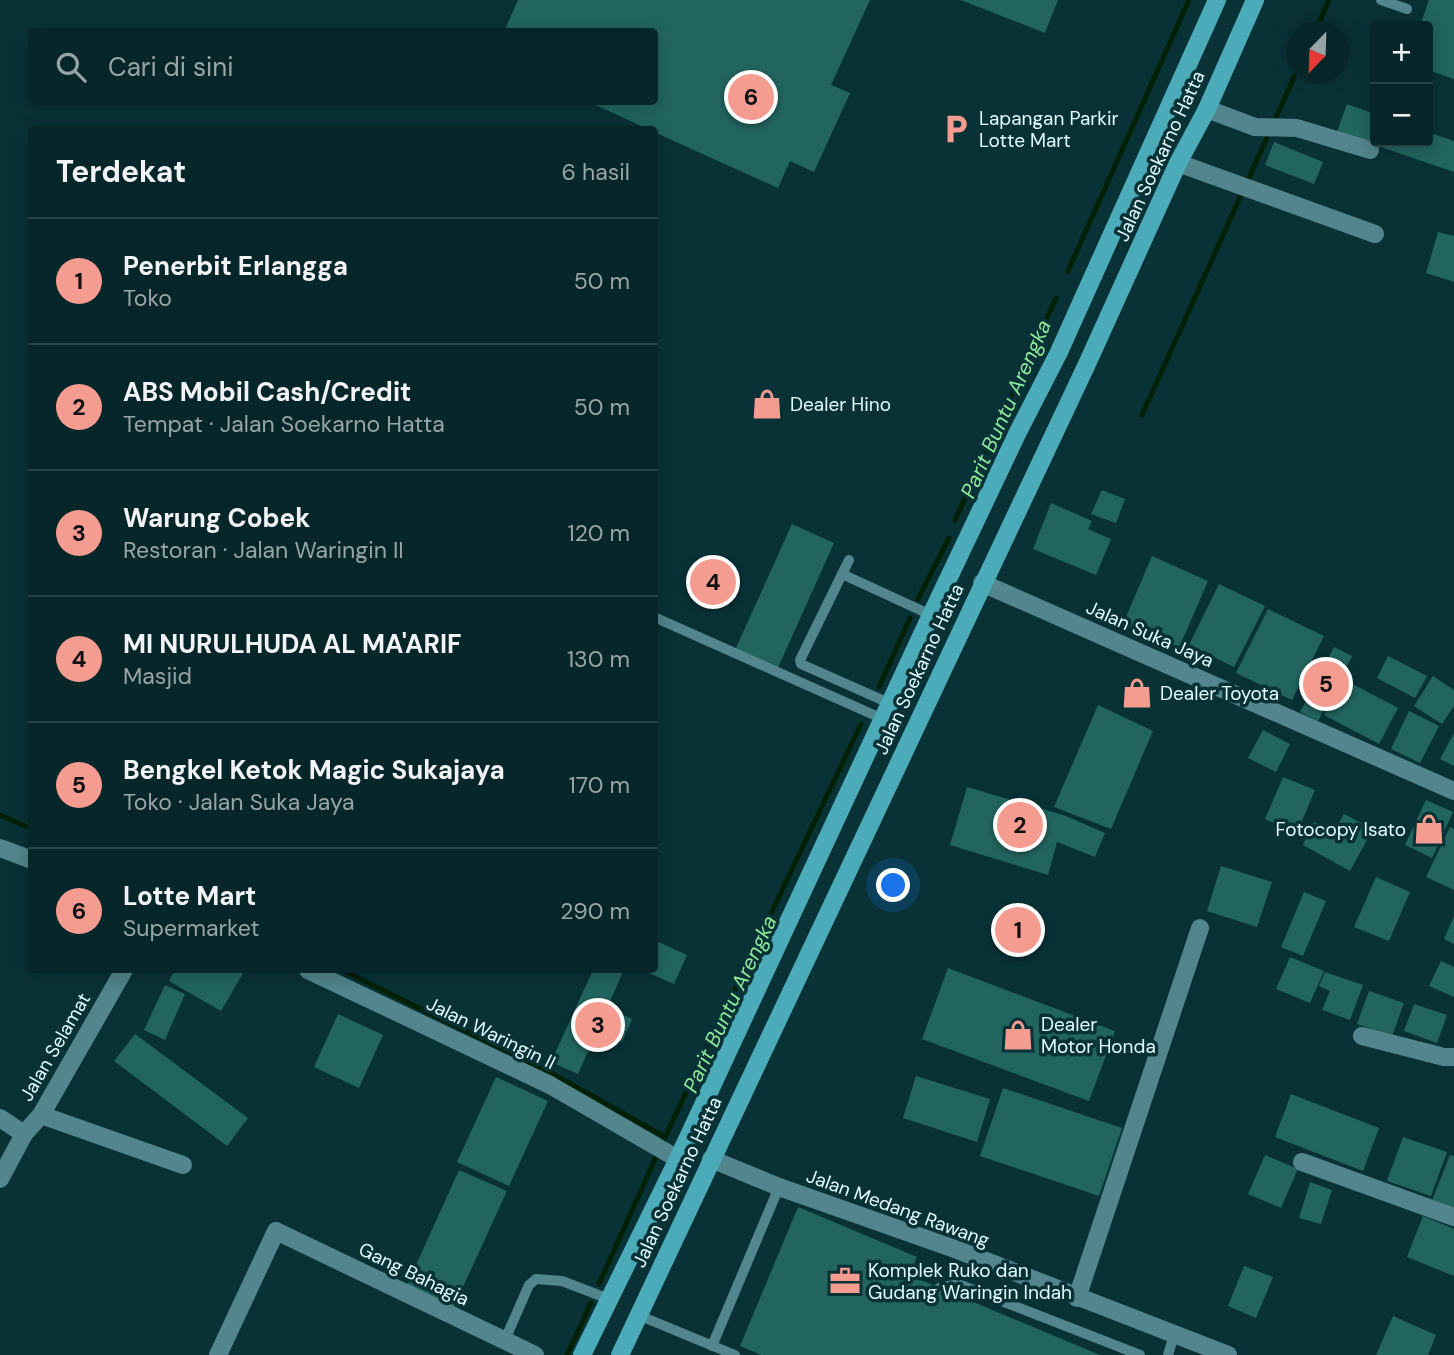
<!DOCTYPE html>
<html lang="id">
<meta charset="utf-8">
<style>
body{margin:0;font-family:"DM Sans",sans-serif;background:#102e31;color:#f1f3f6}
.controls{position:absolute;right:21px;top:21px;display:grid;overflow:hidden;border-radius:7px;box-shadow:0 4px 18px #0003}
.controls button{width:63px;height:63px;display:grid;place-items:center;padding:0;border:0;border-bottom:2px solid #284346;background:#072629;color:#f1f3f6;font:35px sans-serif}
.compass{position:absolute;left:1286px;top:21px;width:63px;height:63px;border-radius:50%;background:#072629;box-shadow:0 4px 18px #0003;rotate:203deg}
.you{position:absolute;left:894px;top:886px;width:24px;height:24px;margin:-18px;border:5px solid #fff;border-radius:50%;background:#1a73e8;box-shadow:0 0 0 10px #1a73e833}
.badge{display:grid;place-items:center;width:46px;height:46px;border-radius:50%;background:#f59c91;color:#111;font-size:23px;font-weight:700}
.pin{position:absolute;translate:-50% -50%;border:4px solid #fff;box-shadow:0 2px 7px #0006}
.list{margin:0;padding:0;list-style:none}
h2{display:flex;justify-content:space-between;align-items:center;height:91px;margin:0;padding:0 28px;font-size:30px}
h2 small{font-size:23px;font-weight:400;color:#98a5a8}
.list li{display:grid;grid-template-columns:46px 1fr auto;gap:21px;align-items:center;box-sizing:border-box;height:126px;padding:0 28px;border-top:2px solid #284346}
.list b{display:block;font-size:26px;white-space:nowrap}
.list p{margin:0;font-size:23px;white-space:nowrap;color:#98a5a8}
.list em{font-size:23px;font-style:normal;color:#98a5a8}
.icon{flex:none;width:38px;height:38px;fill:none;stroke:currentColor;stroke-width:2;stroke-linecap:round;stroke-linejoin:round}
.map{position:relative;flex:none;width:1454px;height:1355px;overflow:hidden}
.search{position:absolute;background:#072629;box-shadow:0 4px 18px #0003;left:28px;top:28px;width:630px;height:77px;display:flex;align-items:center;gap:18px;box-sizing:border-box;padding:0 24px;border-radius:7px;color:#98a5a8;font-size:26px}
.panel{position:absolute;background:#072629;box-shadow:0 4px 18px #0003;left:28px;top:126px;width:630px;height:847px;border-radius:7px}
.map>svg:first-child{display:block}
</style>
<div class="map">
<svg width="1454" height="1355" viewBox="0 0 1454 1355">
<rect width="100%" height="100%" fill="#093237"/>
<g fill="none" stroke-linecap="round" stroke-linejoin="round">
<g stroke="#002105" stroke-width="5">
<polyline points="1315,32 1329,0"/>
<polyline points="1068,271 1189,0"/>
<polyline points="1142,415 1296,73"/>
<polyline points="955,520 1056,298"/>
<polyline points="918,599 949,538"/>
<polyline points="879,687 910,618"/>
<polyline points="0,815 32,829"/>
<polyline points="342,970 553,1074 665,1137"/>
<polyline points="599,1284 665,1137 861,724"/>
<polyline points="567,1355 591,1303"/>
</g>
</g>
<g fill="#22655f">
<polygon points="518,0 870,0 831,85 850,93 814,172 790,161 778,188 654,132 654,130 650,130 589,102 654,102 654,32 504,32"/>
<polygon points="961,0 1058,0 1045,33"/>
<polygon points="1429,0 1454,0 1454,79 1428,70 1428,26 1420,26"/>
<polygon points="1347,104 1375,114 1375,142 1428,142 1428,132 1454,141 1454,172 1337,132"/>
<polygon points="1274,142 1323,162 1314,184 1265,165"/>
<polygon points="1438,232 1454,236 1454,282 1426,273"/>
<polygon points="1102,490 1125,499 1116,523 1091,514"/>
<polygon points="1051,503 1092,521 1088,529 1111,539 1096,575 1033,549"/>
<polygon points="792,524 834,543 777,670 735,650"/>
<polygon points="1152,556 1208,581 1179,648 1123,624"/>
<polygon points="1219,584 1265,606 1234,667 1189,645"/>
<polygon points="1268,609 1324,636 1292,700 1236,673"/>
<polygon points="1334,647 1352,656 1318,721 1300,712"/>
<polygon points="1388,656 1427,676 1415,698 1377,678"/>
<polygon points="1433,676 1454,690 1454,706 1442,724 1414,706"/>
<polygon points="1343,679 1398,708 1379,744 1324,715"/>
<polygon points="1098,705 1153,731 1111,829 1054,807"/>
<polygon points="1409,711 1439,726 1420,763 1391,749"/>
<polygon points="1263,730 1290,744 1276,772 1248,758"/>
<polygon points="1454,733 1454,766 1440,759"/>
<polygon points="1283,777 1315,790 1297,833 1265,819"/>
<polygon points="967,787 1066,816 1105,833 1095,857 1057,842 1048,875 950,845"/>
<polygon points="1426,800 1453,812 1432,858 1405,845"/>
<polygon points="1344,814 1373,829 1350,871 1303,845 1314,822 1334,831"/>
<polygon points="1450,827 1454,829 1454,890 1426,877"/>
<polygon points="1221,866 1272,882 1257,927 1207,911"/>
<polygon points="1376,877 1410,892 1389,941 1354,927"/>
<polygon points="1304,892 1326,901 1303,956 1281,947"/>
<polygon points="1454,916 1454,944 1444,939"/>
<polygon points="654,940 687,955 674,984 642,970 654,970"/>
<polygon points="1290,957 1324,971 1310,1003 1276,989"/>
<polygon points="1441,961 1454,967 1454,997 1429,986"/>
<polygon points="948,968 1115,1031 1089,1101 922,1039"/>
<polygon points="175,970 245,970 221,1011 169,981"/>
<polygon points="593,970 624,970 607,1008 632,1019 622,1042 597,1031 578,1074 551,1062"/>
<polygon points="1325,972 1363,985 1350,1020 1322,1010 1330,991 1319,986"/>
<polygon points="165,985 185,994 165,1040 144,1030"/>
<polygon points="1369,991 1404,1003 1392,1036 1357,1024"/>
<polygon points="1414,1004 1447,1015 1437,1043 1404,1031"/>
<polygon points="338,1014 383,1035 359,1088 314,1067"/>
<polygon points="135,1034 248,1118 227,1146 114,1061"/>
<polygon points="916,1076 990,1099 977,1142 903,1118"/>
<polygon points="496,1077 548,1101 509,1186 457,1162"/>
<polygon points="1003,1088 1122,1128 1099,1196 980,1156"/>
<polygon points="1291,1094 1379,1128 1363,1171 1275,1137"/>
<polygon points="1403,1137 1447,1152 1431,1196 1387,1181"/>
<polygon points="1265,1155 1298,1169 1281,1208 1248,1194"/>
<polygon points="1450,1155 1454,1156 1454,1212 1431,1203"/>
<polygon points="459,1170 507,1191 453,1309 406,1287"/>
<polygon points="1310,1182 1332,1190 1321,1224 1299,1218"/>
<polygon points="798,1207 917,1257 909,1275 1100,1355 761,1355 740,1346"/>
<polygon points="1423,1216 1454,1229 1454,1276 1407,1257"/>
<polygon points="1244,1266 1273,1277 1256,1318 1228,1306"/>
<polygon points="1393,1316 1436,1335 1428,1355 1376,1355"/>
</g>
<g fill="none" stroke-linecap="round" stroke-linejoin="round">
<g stroke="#52858c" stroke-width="10">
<polyline points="1381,0 1407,9"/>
<polyline points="849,560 800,660 801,664 889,703"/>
<polyline points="842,574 931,615"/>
<polyline points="654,617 883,719"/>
<polyline points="939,1288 958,1284 1140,1355"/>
<polyline points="638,1315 735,1355"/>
<polyline points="504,1342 529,1285 536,1279 562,1281 609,1299"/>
<polyline points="712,1346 779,1187"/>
<polyline points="1168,1355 1174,1335"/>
</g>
<g stroke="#52858c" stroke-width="18">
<polyline points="1207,109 1255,127 1297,128 1370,150"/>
<polyline points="1178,163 1375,234"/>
<polyline points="982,583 1454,791"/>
<polyline points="0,848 32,860"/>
<polyline points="308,970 550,1085 678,1159"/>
<polyline points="1362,1036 1444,1057 1454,1057"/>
<polyline points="41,1115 183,1165"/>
<polyline points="0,1118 24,1134"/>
<polyline points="711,1159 779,1187 955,1249 1228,1355"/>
<polyline points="1302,1162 1454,1217"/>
<polyline points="0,1179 24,1134 41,1115 124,970"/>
<polyline points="1077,1298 1200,928"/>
<polyline points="218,1355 276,1231 535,1355"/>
</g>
<g stroke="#4babb8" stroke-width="18">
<polyline points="582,1355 678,1159 931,615 1017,434 1059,352 1217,0"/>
<polyline points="620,1355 1087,364 1178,163 1207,109 1255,0"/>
</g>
</g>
<defs>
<g id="parking-bare" transform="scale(2.415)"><path d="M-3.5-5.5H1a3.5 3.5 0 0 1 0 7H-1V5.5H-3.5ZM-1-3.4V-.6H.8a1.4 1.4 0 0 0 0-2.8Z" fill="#f59c91" stroke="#093237" stroke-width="2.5" paint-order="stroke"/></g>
<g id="shop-bare" transform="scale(2.415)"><path d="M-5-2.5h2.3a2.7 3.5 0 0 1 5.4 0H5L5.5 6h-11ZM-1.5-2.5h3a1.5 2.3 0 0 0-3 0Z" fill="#f59c91" stroke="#093237" stroke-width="2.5" paint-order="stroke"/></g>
<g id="office-bare" transform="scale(2.415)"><path d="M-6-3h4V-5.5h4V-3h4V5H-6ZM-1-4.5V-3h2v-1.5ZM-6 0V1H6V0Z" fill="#f59c91" stroke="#093237" stroke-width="2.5" paint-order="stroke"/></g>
</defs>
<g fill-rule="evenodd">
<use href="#parking-bare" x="956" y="129"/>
<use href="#shop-bare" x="767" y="404"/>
<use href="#shop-bare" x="1137" y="693"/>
<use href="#shop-bare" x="1429" y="829"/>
<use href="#shop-bare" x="1018" y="1035"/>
<use href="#office-bare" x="845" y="1281"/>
</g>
<g text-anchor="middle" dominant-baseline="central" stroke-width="7" stroke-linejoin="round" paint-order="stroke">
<g font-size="19" fill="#e1fbff" stroke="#093237" text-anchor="start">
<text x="979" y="118">Lapangan Parkir<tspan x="979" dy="22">Lotte Mart</tspan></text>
<text x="790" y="404">Dealer Hino</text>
<text x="1160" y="693">Dealer Toyota</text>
<text x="1406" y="829" text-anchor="end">Fotocopy Isato</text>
<text x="1041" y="1024">Dealer<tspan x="1041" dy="22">Motor Honda</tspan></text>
<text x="868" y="1270">Komplek Ruko dan<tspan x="868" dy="22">Gudang Waringin Indah</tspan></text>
</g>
<g font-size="19" fill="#e1fbff" stroke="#093237">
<text transform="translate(1160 156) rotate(-65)">Jalan Soekarno Hatta</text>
<text transform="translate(1150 634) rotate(24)">Jalan Suka Jaya</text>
<text transform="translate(919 669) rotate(-65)">Jalan Soekarno Hatta</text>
<text transform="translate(491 1033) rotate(26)">Jalan Waringin II</text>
<text transform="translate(55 1047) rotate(-60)">Jalan Selamat</text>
<text transform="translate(677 1182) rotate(-65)">Jalan Soekarno Hatta</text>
<text transform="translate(898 1208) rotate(20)">Jalan Medang Rawang</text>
<text transform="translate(414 1274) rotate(26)">Gang Bahagia</text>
</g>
<g font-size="21" font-style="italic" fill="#8eea9a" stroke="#093237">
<text transform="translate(1006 409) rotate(-66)">Parit Buntu Arengka</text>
<text transform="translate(730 1004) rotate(-65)">Parit Buntu Arengka</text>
</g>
</g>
</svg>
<div class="controls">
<button>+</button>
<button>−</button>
</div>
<svg class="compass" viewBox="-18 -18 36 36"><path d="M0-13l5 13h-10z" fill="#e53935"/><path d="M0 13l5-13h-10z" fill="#98a5a8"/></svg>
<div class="you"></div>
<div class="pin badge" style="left:1018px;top:930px">1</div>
<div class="pin badge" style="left:1020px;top:825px">2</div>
<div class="pin badge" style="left:598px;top:1025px">3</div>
<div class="pin badge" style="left:713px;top:582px">4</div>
<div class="pin badge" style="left:1326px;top:684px">5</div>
<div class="pin badge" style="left:751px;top:97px">6</div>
<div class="search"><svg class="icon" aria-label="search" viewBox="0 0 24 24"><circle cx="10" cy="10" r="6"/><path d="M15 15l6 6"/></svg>Cari di sini</div>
<section class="panel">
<h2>Terdekat<small>6 hasil</small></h2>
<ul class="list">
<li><span class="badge">1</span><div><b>Penerbit Erlangga</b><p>Toko</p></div><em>50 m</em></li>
<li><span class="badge">2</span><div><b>ABS Mobil Cash/Credit</b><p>Tempat · Jalan Soekarno Hatta</p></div><em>50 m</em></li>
<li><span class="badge">3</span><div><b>Warung Cobek</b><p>Restoran · Jalan Waringin II</p></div><em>120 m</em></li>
<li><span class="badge">4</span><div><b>MI NURULHUDA AL MA'ARIF</b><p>Masjid</p></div><em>130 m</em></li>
<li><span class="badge">5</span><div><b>Bengkel Ketok Magic Sukajaya</b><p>Toko · Jalan Suka Jaya</p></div><em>170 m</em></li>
<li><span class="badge">6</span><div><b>Lotte Mart</b><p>Supermarket</p></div><em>290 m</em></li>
</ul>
</section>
</div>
